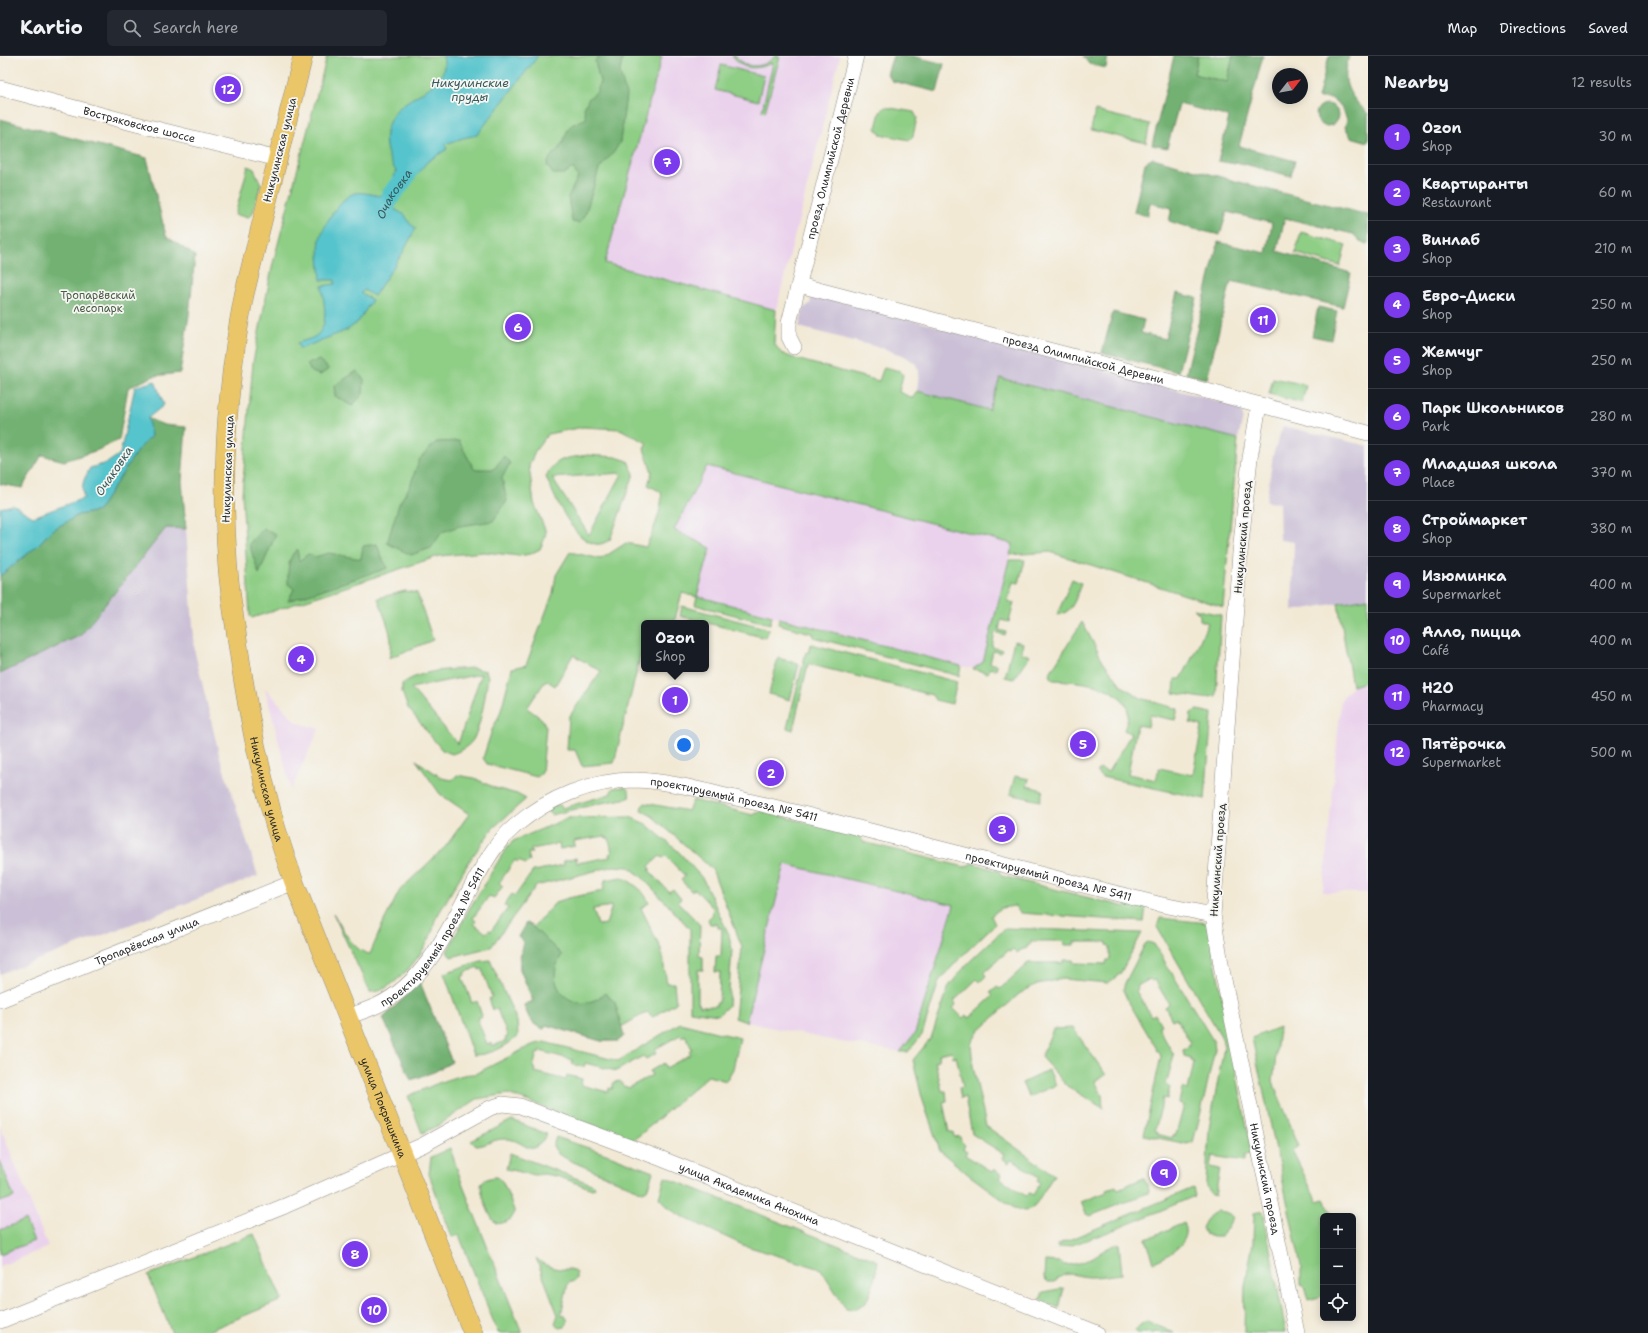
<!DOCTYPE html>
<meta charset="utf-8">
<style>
body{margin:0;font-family:"Shantell Sans",sans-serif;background:#242831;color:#f1f3f6}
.controls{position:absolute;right:12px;bottom:12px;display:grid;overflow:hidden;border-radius:6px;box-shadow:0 2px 10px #0003}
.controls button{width:36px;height:36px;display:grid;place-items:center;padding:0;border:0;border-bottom:1px solid #363941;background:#171b24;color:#f1f3f6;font:20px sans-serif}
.compass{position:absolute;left:1272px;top:12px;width:36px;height:36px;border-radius:50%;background:#171b24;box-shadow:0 2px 10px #0003;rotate:59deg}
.you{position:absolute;left:684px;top:689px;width:14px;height:14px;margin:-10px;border:3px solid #fff;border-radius:50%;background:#1a73e8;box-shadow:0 0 0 6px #1a73e833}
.badge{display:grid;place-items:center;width:26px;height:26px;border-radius:50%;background:#7c3aed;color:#fff;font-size:13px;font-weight:700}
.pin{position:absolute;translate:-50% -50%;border:2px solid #fff;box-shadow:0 1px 4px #0006}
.popup{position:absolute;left:641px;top:564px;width:68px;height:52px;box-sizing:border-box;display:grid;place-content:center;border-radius:6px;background:#171b24;filter:drop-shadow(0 1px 3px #0005);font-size:13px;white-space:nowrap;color:#9ea1a6}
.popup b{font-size:15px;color:#f1f3f6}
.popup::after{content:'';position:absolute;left:50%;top:100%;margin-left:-8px;border:8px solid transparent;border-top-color:#171b24}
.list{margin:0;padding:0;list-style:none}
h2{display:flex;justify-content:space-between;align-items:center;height:52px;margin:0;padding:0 16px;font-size:17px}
h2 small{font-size:13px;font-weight:400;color:#9ea1a6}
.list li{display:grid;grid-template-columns:26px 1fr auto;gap:12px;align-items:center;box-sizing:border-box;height:56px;padding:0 16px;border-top:1px solid #363941}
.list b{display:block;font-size:15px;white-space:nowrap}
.list p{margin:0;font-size:13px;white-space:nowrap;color:#9ea1a6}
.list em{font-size:13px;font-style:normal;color:#9ea1a6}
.icon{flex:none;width:22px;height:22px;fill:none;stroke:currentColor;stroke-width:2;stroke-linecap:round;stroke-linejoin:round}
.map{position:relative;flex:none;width:1368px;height:1277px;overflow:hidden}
header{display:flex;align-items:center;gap:24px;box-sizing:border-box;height:56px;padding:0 20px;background:#171b24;border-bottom:1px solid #363941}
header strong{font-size:19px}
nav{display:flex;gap:22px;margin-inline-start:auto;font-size:14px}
.search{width:280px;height:36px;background:#242831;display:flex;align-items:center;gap:10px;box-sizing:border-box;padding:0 14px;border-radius:6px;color:#9ea1a6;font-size:15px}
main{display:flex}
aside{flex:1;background:#171b24}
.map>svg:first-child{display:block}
</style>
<header>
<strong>Kartio</strong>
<div class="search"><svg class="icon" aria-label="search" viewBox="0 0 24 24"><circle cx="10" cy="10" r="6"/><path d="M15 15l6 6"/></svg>Search here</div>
<nav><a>Map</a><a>Directions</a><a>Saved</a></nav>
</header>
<main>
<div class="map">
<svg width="1368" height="1277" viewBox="0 0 1368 1277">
<rect width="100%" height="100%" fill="#f6f6f2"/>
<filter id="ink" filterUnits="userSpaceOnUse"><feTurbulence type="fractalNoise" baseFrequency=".025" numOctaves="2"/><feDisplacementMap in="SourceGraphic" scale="8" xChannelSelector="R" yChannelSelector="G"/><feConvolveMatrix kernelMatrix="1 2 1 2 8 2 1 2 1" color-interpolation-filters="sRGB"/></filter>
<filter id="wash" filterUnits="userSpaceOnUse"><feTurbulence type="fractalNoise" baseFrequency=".012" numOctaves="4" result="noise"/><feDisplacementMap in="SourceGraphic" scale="16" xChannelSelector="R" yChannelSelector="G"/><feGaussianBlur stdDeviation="0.9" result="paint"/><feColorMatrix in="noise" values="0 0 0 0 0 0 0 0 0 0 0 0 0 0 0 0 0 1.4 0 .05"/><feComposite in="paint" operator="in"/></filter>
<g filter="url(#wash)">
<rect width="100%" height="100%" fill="#f2e9d5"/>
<g fill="#ead1ec">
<polygon points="662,0 840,0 776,254 604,207"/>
<polygon points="707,410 1013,488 983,606 973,613 697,541 711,492 673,474"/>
<polygon points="1368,625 1368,837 1323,836 1341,644 1352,630"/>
<polygon points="265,632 296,666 319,673 291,734"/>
<polygon points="785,808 954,849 915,977 900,996 825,983 746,966"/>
<polygon points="0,1070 48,1191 0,1210"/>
</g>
<g fill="#cabfd6">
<polygon points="812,237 1240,351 1243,361 1238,383 1000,322 990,354 917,335 919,315 915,307 904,300 885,293 799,271 804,252 810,248"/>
<polygon points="1283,370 1368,390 1368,542 1292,555 1294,486 1280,484 1279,447 1266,446 1273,399"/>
<polygon points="166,472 186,473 195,597 219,698 258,820 0,918 0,618 81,579"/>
</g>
<g fill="#8ece85" stroke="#5c7c58" fill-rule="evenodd">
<path d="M327 0H662L605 207 776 254 774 287 781 297 796 303 879 325 884 311 900 315 903 319 899 336 913 342 917 335 989 354 1000 322 1238 383 1223 551 1050 496 1010 499 1013 488 707 410 674 474 711 492 697 540 772 560 770 568 695 549 697 541 682 537 674 567H644V586L614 707 582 710 575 694H567L569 661 601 615 573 599 555 630 546 624 527 652 542 663 546 671 542 717 537 721 487 708 483 702 492 674 500 658 512 612 526 609 553 537 556 519 570 496 601 503 626 487 646 491C652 477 664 451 661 436L648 429 652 416 644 393 647 387 620 373 583 371 548 378 535 395 529 410 534 447 546 476 544 484 540 493 530 498 519 500 484 496 439 500 252 562 250 560 242 438 253 306 273 207Z"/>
<path d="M732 0H735C746 13 764 13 775 0H780L765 56 762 55 773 7C756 13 745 16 732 0Z"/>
<polygon points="1198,0 1233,0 1227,26 1194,18"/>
<polygon points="721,9 764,20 758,45 715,34"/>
<polygon points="885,51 914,56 917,62 913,80 909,84 880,78 876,72 880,56"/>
<polygon points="1095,55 1150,68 1146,87 1091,74"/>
<polygon points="248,110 254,113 261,128 253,157 249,161 235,159"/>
<polygon points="1301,176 1346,189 1340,210 1295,197"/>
<polygon points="1273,322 1306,329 1302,347 1269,338"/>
<path d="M588 399 616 401 628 405 634 418 610 484C604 487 599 490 592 487 572 481 554 440 546 421 554 401 569 402 588 399ZM622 418 589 479 552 422 621 417Z"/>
<polygon points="1009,504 1025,504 1019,527 1013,526 1008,545 1014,547 1009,566 1001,564 999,574 1006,576 1005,579 995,576 992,591 1002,594 1001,597 993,595 990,607 997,609 996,613 990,612 988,617 973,613 983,606"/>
<path d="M1072 523 1081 527C1076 541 1074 557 1057 559Z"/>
<path d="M405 535 417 537 433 584 389 602C396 582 384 562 378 542Z"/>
<polygon points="1368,542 1368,625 1352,630 1338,547"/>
<polygon points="682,550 769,573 766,582 680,560"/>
<polygon points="1194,553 1221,559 1216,640 1202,642 1174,637 1175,623 1181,623 1193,600 1208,567 1200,564 1200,559"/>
<polygon points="779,562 961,610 959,620 813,581 814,578 778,568"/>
<path d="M1082 566 1103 605 1122 630 1141 642 1178 653 1175 664 1150 659 1148 671 1137 669 1128 718 1156 724 1159 712 1193 719 1202 670 1190 667 1191 657 1197 654 1212 657 1205 743 1102 721 1098 718V714L1101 713 1108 716 1131 678 1124 674C1126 668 1129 661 1128 655 1122 628 1075 625 1053 624L1050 619 1051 615Z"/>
<polygon points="1014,585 1023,587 1021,597 1030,600 1014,623 1005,621"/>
<polygon points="811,588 957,626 952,648 935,644 932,639 808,608 793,674 787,672 806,596 809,597"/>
<polygon points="778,602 799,608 790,644 769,638"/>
<path d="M473 612 486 615 488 621C485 641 482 664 474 682 470 690 459 696 452 698L442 694 408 652 402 636V628C423 613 448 614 473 612ZM481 618 458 688 411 632Z"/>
<path d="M416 704 442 722 452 724 457 719 474 722 495 732 517 738 526 743 493 772 470 804 435 864C434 887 395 938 370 936L333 857C342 871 352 895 370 898L384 865 400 834 446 790 469 758 440 738Z"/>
<polygon points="1015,720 1029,723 1027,730 1043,734 1040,745 1010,738"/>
<path d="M624 731C630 734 630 736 629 742L601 747 551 759 548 753 559 748 563 752 610 738 613 732Z"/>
<polygon points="693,744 753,759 761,755 860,780 863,786 965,811 972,807 999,815 1002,820 1126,851 1128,845 1146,850 1144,866 1020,857 1015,850 1001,852 991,860 995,868 961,901 939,925 922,979 908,996 900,996 915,977 954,849 785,808 746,966 735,962 742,891 712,813 652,760 641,754 642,750 645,747 688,755"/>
<path d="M630 761 646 768 678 795 703 823 729 879 732 893 728 950 718 959 690 955V873L642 821 629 811 614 810 536 830 491 891 451 901 447 896 468 855 502 799 513 785 568 762ZM605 780 606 782H609L612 797 609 798 610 801 577 807 576 802 563 805 564 809 533 815 515 840 512 838 504 849 508 852 491 875 489 874 486 877 474 868 476 865 473 862 489 840 494 842 503 830 499 827 515 804 518 806 519 804 525 808 530 805 528 797H532L531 793 559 788 560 793 575 790 574 785ZM660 800 663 802 666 800 685 820 681 824 691 835 695 833 714 853 712 855 713 858 708 863 710 868H718V872H722L721 900H716L715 916H720L719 947H716V950H700V948L698 947V914H703V901L699 900 700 869 678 846 681 843 673 833 669 836 649 814 651 813 649 810Z"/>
<path d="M622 821C634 828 644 834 649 847L641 852 661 893 667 927H674L676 947 653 961 647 956 621 971 624 980 618 985H601L546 969 544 973C530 968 529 962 524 949L533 945 520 913V902L523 886 518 881 526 867 533 871 556 846 568 842 603 835 605 824ZM612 850 606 868 598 869 593 853Z"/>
<polygon points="1160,862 1208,867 1252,1098 1245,1099 1245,1105 1212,1100 1210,1111 1220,1113 1215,1140 1210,1138 1206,1127 1209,1073 1224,991 1222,982 1157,871"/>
<path d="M1005 872 1142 877 1120 918 1108 927 1063 923 1037 928 1019 938 978 976 971 988 973 1010 986 1070 1054 1119 1034 1151 1025 1155 1014 1152 969 1119 940 1095 922 1042 913 1004 931 982 949 930 967 908ZM1031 885H1063L1064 889H1074V886H1107V889L1110 890V904H1107L1106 908 1074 907 1073 904H1063V907H1028L1000 933 997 931 990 937 993 940 969 962 967 959 963 962 953 952 956 948 954 945 977 923 980 926 987 919 984 916 1008 895 1010 896 1013 893 1017 897 1021 894 1027 892 1028 888H1031ZM952 995 953 1001 956 1000 963 1031 959 1032 961 1042 965 1041 972 1078 1004 1098 1002 1102 1009 1107 1012 1104 1039 1121 1037 1124 1040 1127 1033 1139 1029 1137 1026 1140 1000 1122 1002 1119 994 1113 992 1116 965 1099 967 1095 963 1093 965 1089 961 1085 960 1080 954 1081 953 1076H949L943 1046 947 1045 946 1035H942L935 1005 939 1004 938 998Z"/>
<path d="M1148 886 1154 888 1214 986 1215 993C1208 1024 1202 1055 1193 1086L1187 1088 1144 1079 1161 1000 1128 945 1123 934 1125 927 1145 888ZM1150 923 1152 925 1155 924 1169 948 1165 951 1172 964 1176 962 1190 986 1188 988 1189 990 1183 994 1184 1000 1191 1002V1005L1194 1006 1188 1034 1182 1032 1179 1047 1184 1049 1176 1079H1173L1172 1082 1157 1078 1158 1076 1155 1075 1163 1042 1167 1043 1170 1031 1166 1029 1174 999 1158 971 1161 969 1155 958 1151 960 1136 935 1138 933 1137 930Z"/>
<path d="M490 904 517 965 518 980C506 991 490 999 473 999L444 917 481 905ZM478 911 479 914 482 913 492 941 489 943 493 954 497 953 508 981 505 982 506 985 492 990 491 987 487 988 477 962 482 960 477 945 472 947 462 921 465 919 464 917Z"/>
<path d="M680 967 740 982 733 1013 726 1025 708 1020 641 1078 633 1084 508 1038 477 1043 439 1069 422 1077 408 1040C425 1033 457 1017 475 1018L532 989 544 986 618 1005ZM680 979 682 981 685 979 692 993 689 995 691 998 666 1012 664 1007 650 1015 652 1019 628 1032 626 1030 624 1031 620 1025 614 1026 612 1033 609 1032 608 1036 581 1029 582 1023 567 1019 566 1024 535 1016 536 1013 533 1012 537 997 539 998 540 995 573 1004 572 1008 584 1011 585 1007 616 1015 643 1000 646 1003 657 997 655 993Z"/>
<polygon points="1279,971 1273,1026 1299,1090 1292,1094 1317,1145 1324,1143 1333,1160 1323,1160 1323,1240 1308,1244 1305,1233 1301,1229 1301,1210 1252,982"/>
<polygon points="1073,972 1106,1019 1095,1025 1102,1039 1103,1052 1067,1030 1041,1001 1053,973"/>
<polygon points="1049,1014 1056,1029 1029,1041 1022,1027"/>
<path d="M512 1064 547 1078C529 1108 526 1081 503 1083 493 1083 486 1090 476 1090L471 1085Z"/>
<polygon points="556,1081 609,1099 653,1116 647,1134 643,1136 571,1105 558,1098 553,1090"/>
<polygon points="450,1092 463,1130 522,1277 498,1277 459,1179 452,1181 429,1118 431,1101"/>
<polygon points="510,1097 594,1129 595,1132 592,1133 560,1121 544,1118 534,1119 506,1113"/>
<polygon points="0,1105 14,1141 0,1146"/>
<path d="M494 1121H497L503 1126 514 1154V1158L511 1163C507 1165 501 1169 496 1167 490 1164 478 1132 482 1126 485 1123 490 1122 494 1121Z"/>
<path d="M665 1121 878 1205C874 1222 871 1259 846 1253L821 1213 743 1189 683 1161 670 1153 659 1142Z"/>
<polygon points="1144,1122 1149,1134 1148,1137 1090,1160 1086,1158 1081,1146 1107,1136 1107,1133 1116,1130 1118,1133"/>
<path d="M1193 1132 1195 1140C1175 1148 1070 1195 1057 1191L1059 1188Z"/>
<path d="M1218 1155C1224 1156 1229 1156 1233 1162L1221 1181H1213L1205 1178 1202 1172C1206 1163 1209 1159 1218 1155Z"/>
<polygon points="1263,1155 1286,1277 1244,1277 1245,1230 1253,1187 1254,1157"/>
<polygon points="25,1164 34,1185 0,1198 0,1174"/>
<path d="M1184 1167C1194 1186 1168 1200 1154 1206L1146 1183Z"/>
<polygon points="254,1178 282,1244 203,1277 172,1277 148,1219"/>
<path d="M1119 1187 1122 1218C1112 1219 1101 1221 1090 1221 1076 1221 1066 1212 1055 1226H1048L1044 1222 1045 1205 1060 1206 1064 1209C1090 1209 1097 1195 1119 1187Z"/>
<path d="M536 1202C547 1212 558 1214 571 1213L576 1217V1223L574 1225 568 1227 561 1259C568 1260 570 1267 564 1271L559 1272 555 1267 558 1259Z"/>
<polygon points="1064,1232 1059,1252 1040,1244 1043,1236"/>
<polygon points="1147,1265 1174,1277 1154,1276 1154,1277 1137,1277 1135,1274 1141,1268"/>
</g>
<g fill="#72b172" stroke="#4e6e4e">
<path d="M599 0H623L620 16 626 39 620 86 614 96 599 113 586 156 580 167 572 166 568 141 578 121 573 112 564 118H553L547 110C551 96 552 101 559 92 571 76 561 70 586 63L584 52 589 42 597 36 600 26 595 5Z"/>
<polygon points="893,0 912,0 944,8 937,36 892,25 887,18"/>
<polygon points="1083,0 1108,0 1106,12 1089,8"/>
<polygon points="1174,0 1198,0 1194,18 1227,26 1233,0 1263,0 1239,90 1295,105 1291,120 1236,106 1235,108 1218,105 1229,61 1179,48 1167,92 1152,89"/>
<path d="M1329 0H1349C1341 29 1348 37 1368 58V86L1351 81 1345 71 1347 63 1341 50 1331 42H1318Z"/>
<circle cx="1327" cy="59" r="11"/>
<polygon points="0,63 147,102 166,180 195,200 189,259 180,317 154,320 128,332 119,384 98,394 64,405 42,399 22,432 0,428"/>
<polygon points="1153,102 1235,125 1368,159 1368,188 1362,187 1353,178 1285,162 1277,195 1351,217 1343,251 1231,225 1207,323 1186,318 1218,186 1266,197 1272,167 1227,156 1220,179 1190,172 1169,165 1172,152 1150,147 1147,160 1134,156 1145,107"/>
<polygon points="1177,237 1197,242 1178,316 1102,297 1113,256 1144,264 1141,277 1165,283"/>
<polygon points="1318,251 1337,255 1331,284 1312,280"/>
<polygon points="319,304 329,313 320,319 311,316 307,308"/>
<polygon points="357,315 364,323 363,338 352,350 335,340 334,330"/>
<polygon points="147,362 164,369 186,371 182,425 186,473 166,472 81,579 0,618 0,520 36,491 51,475 78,459 98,455 137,395 151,380"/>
<polygon points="459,385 474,413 494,413 504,400 510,407 502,422 507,445 493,465 460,470 442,476 431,492 411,499 387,487 399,448 410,430 419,404 436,386"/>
<polygon points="263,472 276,478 259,518 249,488"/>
<path d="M377 488 382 502 388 512 288 545 294 533 288 528C288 514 287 503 297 493L299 505 308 498 315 501 329 497 361 503 363 490Z"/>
<path d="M526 867 533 871 562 899C540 931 577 963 605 937L615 946 624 980 618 985H601L546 969 544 973C530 968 529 962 524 949L533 945 520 913V902L523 886 518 881Z"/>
<polygon points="420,926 452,1006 434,1016 411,1024 383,962"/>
</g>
<g fill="#56c4cc" stroke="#40787c">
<path d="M443 0H538L477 79 463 82 445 88 447 93 427 106 408 130 393 120 396 115C383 95 381 74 396 55 410 38 452 30 443 0Z"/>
<path d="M384 135 398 144 394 153 405 159 410 168 416 172 402 198 374 240 364 234 361 237 372 244 358 266 347 274 300 293 297 287C303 285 313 283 317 279 330 268 323 244 322 230L335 228V224H321C320 211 318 197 320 183 323 170 340 141 355 137 362 136 372 138 379 140Z"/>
<path d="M155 325 164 349 148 362 151 380 137 395 98 455 78 459 51 475 36 491 0 520V452L13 449 33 461 84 442C80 430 84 423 90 412L107 407 120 398 135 331Z"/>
</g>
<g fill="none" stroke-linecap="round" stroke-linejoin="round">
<path stroke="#56c4cc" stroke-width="19" id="s1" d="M380 162 391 139 402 126 415 105"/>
</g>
</g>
<g filter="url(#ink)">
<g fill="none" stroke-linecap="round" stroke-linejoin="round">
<g stroke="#8e8a80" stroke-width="16">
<g id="minor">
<path id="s2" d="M0 32 136 68 278 103"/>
<path id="s3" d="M799 229 1368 377"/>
<path id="s4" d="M794 291 789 281V267L856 0"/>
<path id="s5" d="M1259 349 1250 402 1240 497 1213 859 1222 914 1297 1277"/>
<path id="s6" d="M0 944 294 826"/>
<path id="s7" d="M347 961C357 957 368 954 378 949 427 925 449 872 474 826 486 805 496 786 515 770 548 742 591 724 635 724 665 725 693 732 722 739 759 747 795 756 831 765 940 793 1049 820 1158 848L1213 859"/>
<path id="s8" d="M0 1265 285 1150 423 1089 490 1052 502 1048 520 1050 662 1103 1097 1277"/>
</g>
</g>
<g stroke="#8e8a80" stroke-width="20">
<g id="major">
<path id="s9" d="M303 0 244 239C228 323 221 412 227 498 228 526 233 554 237 582 245 640 256 698 271 754 277 779 286 803 294 826L473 1277"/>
</g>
</g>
<use href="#minor" stroke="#fff" stroke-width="15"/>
<use href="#major" stroke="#ebc669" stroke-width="19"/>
</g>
</g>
<g text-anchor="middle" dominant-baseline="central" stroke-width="3.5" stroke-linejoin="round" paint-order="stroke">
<g font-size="11" fill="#2b2b2b" stroke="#f6f6f2">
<text stroke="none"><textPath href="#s2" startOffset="144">Востряковское шоссе</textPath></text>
<text transform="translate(280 94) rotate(-76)">Никулинская улица</text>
<text stroke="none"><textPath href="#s4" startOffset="195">проезд Олимпийской Деревни</textPath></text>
<text stroke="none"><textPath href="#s3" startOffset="294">проезд Олимпийской Деревни</textPath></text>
<text transform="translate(228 413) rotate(-88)">Никулинская улица</text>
<text transform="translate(1243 481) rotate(-85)">Никулинский проезд</text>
<text stroke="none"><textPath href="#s9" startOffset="745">Никулинская улица</textPath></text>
<text stroke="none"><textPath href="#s7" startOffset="494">проектируемый проезд № 5411</textPath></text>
<text transform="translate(1218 804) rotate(-86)">Никулинский проезд</text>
<text stroke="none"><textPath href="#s7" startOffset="818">проектируемый проезд № 5411</textPath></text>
<text stroke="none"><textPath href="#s7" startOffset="122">проектируемый проезд № 5411</textPath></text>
<text stroke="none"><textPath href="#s6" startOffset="158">Тропарёвская улица</textPath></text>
<text stroke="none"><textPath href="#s9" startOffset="1085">улица Покрышкина</textPath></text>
<text stroke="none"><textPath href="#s5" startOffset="781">Никулинский проезд</textPath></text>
<text stroke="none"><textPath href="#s8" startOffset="811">улица Академика Анохина</textPath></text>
</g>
<g font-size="11" fill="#495c46" stroke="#f6f6f2">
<text x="98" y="239">Тропарёвский<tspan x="98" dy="13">лесопарк</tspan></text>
</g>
<g font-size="12" font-style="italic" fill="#38595b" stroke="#f6f6f2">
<text x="470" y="27">Никулинские<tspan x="470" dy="14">пруды</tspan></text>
<text stroke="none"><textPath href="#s1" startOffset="28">Очаковка</textPath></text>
<text transform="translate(114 415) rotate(-56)">Очаковка</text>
</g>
</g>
</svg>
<div class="controls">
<button>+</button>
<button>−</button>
<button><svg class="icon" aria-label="locate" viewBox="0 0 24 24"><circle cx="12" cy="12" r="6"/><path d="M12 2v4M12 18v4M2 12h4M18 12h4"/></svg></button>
</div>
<svg class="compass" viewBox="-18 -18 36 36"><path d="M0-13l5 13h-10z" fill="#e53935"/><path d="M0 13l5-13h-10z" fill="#9ea1a6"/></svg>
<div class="you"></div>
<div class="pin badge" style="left:675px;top:644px">1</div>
<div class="popup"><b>Ozon</b>Shop</div>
<div class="pin badge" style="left:771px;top:717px">2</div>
<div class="pin badge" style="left:1002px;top:773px">3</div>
<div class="pin badge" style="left:301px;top:603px">4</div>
<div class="pin badge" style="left:1083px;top:688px">5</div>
<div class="pin badge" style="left:518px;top:271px">6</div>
<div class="pin badge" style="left:667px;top:106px">7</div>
<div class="pin badge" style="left:355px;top:1198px">8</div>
<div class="pin badge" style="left:1164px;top:1117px">9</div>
<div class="pin badge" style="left:374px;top:1254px">10</div>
<div class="pin badge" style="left:1263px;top:264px">11</div>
<div class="pin badge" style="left:228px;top:33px">12</div>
</div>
<aside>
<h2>Nearby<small>12 results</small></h2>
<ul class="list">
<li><span class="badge">1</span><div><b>Ozon</b><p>Shop</p></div><em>30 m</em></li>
<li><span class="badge">2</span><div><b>Квартиранты</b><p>Restaurant</p></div><em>60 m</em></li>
<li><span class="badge">3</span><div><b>Винлаб</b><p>Shop</p></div><em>210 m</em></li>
<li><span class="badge">4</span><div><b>Евро-Диски</b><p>Shop</p></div><em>250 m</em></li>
<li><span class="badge">5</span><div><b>Жемчуг</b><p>Shop</p></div><em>250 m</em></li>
<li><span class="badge">6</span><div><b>Парк Школьников</b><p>Park</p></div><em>280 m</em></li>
<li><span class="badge">7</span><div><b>Младшая школа</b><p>Place</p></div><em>370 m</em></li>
<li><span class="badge">8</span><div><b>Строймаркет</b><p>Shop</p></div><em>380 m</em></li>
<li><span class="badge">9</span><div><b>Изюминка</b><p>Supermarket</p></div><em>400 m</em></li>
<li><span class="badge">10</span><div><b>Алло, пицца</b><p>Café</p></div><em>400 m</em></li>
<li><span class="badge">11</span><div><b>H2O</b><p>Pharmacy</p></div><em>450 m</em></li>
<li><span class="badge">12</span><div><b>Пятёрочка</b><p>Supermarket</p></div><em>500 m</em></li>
</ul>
</aside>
</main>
